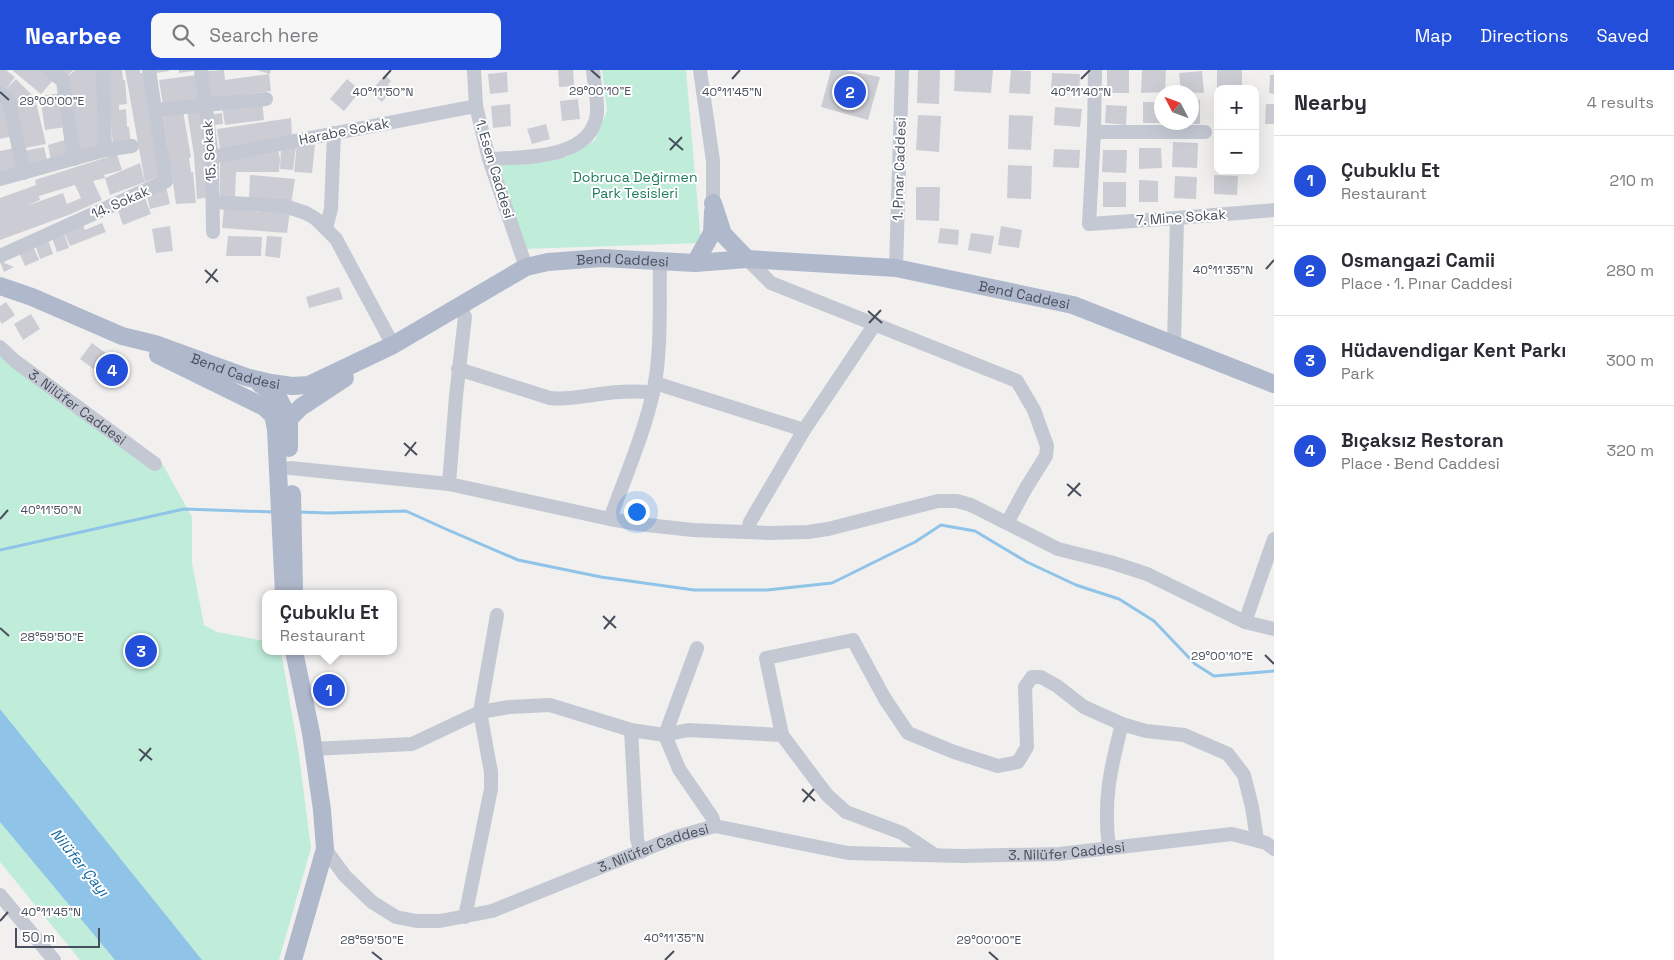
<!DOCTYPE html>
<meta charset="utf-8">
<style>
body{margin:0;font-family:"Space Grotesk",sans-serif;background:#f7f7f7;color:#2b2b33}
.controls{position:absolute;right:15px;top:15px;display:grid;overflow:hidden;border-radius:10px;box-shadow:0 5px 20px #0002}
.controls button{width:45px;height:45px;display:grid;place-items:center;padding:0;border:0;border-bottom:1px solid #e1e1e2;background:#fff;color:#2b2b33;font:25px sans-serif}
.compass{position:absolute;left:1154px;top:15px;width:45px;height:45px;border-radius:50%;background:#fff;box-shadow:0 5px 20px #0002;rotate:311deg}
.scale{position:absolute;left:15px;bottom:12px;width:85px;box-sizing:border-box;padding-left:5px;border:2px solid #484e5c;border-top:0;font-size:14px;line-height:18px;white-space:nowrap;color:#484e5c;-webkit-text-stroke:4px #fff;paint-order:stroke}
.you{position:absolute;left:636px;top:441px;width:18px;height:18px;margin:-12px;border:4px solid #fff;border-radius:50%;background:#1a73e8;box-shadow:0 0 0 8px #1a73e833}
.badge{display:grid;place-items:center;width:32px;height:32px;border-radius:50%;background:#224ed9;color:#fff;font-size:16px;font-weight:700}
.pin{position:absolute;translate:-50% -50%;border:2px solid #fff;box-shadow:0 1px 5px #0006}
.popup{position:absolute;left:262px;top:520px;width:135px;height:65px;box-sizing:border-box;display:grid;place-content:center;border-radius:10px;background:#fff;filter:drop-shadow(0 1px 4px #0005);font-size:16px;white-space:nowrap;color:#7c7c81}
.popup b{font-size:19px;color:#2b2b33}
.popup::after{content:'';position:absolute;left:50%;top:100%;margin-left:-10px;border:10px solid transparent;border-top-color:#fff}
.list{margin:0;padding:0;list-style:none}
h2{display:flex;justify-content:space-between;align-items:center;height:65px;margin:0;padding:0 20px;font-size:21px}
h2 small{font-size:16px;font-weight:400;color:#7c7c81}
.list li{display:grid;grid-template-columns:32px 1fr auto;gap:15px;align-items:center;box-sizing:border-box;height:90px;padding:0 20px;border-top:1px solid #e1e1e2}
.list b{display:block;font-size:19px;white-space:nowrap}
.list p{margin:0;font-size:16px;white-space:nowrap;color:#7c7c81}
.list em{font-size:16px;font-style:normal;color:#7c7c81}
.icon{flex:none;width:28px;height:28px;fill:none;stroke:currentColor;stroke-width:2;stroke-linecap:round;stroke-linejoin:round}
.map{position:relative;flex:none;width:1274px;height:890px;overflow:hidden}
header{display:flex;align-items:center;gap:30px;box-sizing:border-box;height:70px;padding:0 25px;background:#224ed9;color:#fff}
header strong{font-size:24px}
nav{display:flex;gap:28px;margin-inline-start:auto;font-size:18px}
.search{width:350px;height:45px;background:#f7f7f7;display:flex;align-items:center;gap:12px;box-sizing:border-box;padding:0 18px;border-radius:10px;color:#7c7c81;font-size:19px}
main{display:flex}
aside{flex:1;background:#fff}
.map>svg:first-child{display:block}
</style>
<header>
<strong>Nearbee</strong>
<div class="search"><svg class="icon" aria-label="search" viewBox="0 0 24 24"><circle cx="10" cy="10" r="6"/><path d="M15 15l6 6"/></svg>Search here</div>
<nav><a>Map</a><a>Directions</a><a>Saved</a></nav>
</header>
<main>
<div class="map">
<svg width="1274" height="890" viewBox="0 0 1274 890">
<rect width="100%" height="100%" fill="#f1f0ef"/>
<g fill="#c0edda">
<polygon points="602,0 686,0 701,173 524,179 499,96 567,87 595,70 607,41"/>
<polygon points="0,285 163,395 192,447 192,493 204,555 217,562 265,571 265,581 281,581 299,685 311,778 279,890 80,890 0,792"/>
</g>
<polygon fill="#8fc4e8" points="0,639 202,890 115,890 0,752"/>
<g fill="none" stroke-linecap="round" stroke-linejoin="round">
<g stroke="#8fc4e8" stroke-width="3">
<polyline points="298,442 328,443 406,441 448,460 518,490 601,507 694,520 767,520 832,513 915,472 941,455 975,461 1027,492 1076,515 1119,529 1154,551 1195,594 1214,606 1274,601"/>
<polyline points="0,480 184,439 274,442"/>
</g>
</g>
<g fill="#cccdd4" fill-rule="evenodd">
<polygon points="0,0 6,0 15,7 7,18 16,9 35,28 46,74 25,78 0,18"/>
<polygon points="12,0 45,0 55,8 41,24"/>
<polygon points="58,0 73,0 66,8"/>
<polygon points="75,0 99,0 101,36 97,49 102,78 79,84 66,8"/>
<polygon points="107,0 122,0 123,10 125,10 127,34 119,35 119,40 126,39 127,57 129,57 131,74 113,77"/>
<polygon points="125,0 140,0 140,3 145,3 160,106 145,112"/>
<polygon points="156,0 169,0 169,1 156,3"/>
<polygon points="179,0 194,0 194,1 179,3"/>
<polygon points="224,0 225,10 269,4 271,21 210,29 207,1"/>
<polygon points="256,0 271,0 270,4"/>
<polygon points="558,0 573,0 574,16 559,17"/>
<polygon points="831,0 845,0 880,7 868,50 821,37"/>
<polygon points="918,0 940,0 939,34 917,33"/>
<polygon points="955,0 993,0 991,23 954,21"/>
<polygon points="1011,0 1031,1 1030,24 1009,23"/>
<rect x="1107" y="0" width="22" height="23"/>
<polygon points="1142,0 1166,0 1165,22 1141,23"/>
<rect x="1217" y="0" width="25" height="19"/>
<polygon points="1202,1 1204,23 1181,22 1179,3"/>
<polygon points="507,2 508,22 490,24 488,4"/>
<polygon points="1052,3 1080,4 1079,24 1051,22"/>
<polygon points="197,5 201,29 163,35 159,10"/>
<polygon points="385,5 391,11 388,15 393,18 382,32 370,22"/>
<polygon points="1270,5 1274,5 1274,24 1269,23"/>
<polygon points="347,9 355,16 352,20 357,25 344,41 330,29"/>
<polygon points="61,23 66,57 45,60 40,26"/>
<polygon points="2,28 12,66 0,69 0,29"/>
<polygon points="578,29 580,49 562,51 560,31"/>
<polygon points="262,30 264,50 225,55 222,36"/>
<rect x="1192" y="30" width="8" height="24"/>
<rect x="1143" y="32" width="19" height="21"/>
<polygon points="510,34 511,56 493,58 491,36"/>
<polygon points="1266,34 1274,34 1274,54 1265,54"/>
<polygon points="1106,35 1127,36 1126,55 1105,53"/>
<polygon points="1055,37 1082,39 1080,57 1054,55"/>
<polygon points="203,38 212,127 197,129 194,85 187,41"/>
<polygon points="183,41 191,87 189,88 191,102 193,102 196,133 176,134 163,44"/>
<polygon points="222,43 223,54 215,55 213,44"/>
<polygon points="918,45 941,46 939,82 916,80"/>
<polygon points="1009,45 1033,46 1031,80 1008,79"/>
<polygon points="291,48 292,67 220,80 217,59"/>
<polygon points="546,54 550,69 532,74 527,59"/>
<polygon points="68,69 70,86 51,91 48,75"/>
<polygon points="1173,72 1198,73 1197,98 1172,97"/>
<polygon points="297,73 315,75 312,103 294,102"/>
<polygon points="44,77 48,94 27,97 24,81"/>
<polygon points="281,77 296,77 293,100 280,99"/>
<polygon points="15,78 19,99 0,103 0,81"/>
<polygon points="1139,78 1161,78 1162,98 1139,99"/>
<polygon points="278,79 280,89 279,102 236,102 235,128 220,128 220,89"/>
<polygon points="1054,79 1080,80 1079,98 1053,97"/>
<polygon points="1103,80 1127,80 1126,103 1102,102"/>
<path d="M117 84 122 100 104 105 105 108 93 111 102 130 71 144 0 170V128L36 115 35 110ZM75 115 81 128 67 134 63 123 26 136 40 130 39 126Z"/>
<polygon points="140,93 145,112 110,125 105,108"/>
<polygon points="1008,95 1032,96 1031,129 1007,128"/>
<polygon points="250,105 295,109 291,134 249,129"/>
<polygon points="1214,105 1238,106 1237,125 1214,124"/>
<polygon points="1175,106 1197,107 1196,129 1174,128"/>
<polygon points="1139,110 1158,111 1158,132 1139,132"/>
<rect x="1103" y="112" width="23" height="25"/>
<polygon points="166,116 170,134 150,139 146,121"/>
<polygon points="916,117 940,117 939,151 916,150"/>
<polygon points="144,125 151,144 123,155 116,135"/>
<polygon points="224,137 261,142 261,139 290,141 287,163 222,158"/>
<polygon points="82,151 85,160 102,153 106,162 70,176 63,159"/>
<polygon points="170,156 173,181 156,183 152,159"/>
<polygon points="1001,156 1022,160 1019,178 998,175"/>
<polygon points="940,158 959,160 958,175 938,173"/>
<polygon points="63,160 69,178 57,182 51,165"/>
<polygon points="971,163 994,166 991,184 968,180"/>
<polygon points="228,166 262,167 261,186 226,186"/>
<polygon points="267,166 282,167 280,188 265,186"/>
<polygon points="47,167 53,184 40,189 34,172"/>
<polygon points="32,174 39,190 25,196 18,180"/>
<polygon points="0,191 14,197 4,202"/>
<polygon points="339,217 343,229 309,238 306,227"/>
<polygon points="6,232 15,245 2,254 0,251 0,236"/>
<polygon points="31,244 40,259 23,270 14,254"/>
<polygon points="92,273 107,284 95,300 80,289"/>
<polygon points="110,286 126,297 114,313 99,303"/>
</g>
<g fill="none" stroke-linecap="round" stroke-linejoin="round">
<g stroke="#c3c8d3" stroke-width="14">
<polyline points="49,0 63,11 74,89"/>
<polyline points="103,0 105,80"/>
<polyline points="201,0 212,87 213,162"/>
<polyline points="474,0 476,36 489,89 526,197"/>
<polyline points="700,0 713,91 713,133"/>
<polyline points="1095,0 1094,62 1089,154 1177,148 1274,140"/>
<polyline points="0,23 9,31 24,103"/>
<polyline points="155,40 266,29"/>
<polyline points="1094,62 1205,62"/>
<polyline points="212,87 476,36"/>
<path d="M489 89C524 87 592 90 597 43 598 30 594 13 593 0"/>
<polyline points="0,109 105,80 132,76"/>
<polyline points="213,132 285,136 306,143 316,149 336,169 393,275"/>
<polyline points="326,158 331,139 334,63"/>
<polyline points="0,186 166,111 149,0"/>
<polyline points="747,189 771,213 1017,311 1034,340 1047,376 1046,386 1026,418 1007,453"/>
<polyline points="896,198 902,0"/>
<polyline points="1174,275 1177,148"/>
<path id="s1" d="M0 277 15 291 155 394"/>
<path d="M458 299 550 328C564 330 579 327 593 325 613 322 634 320 653 323"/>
<polyline points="655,313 804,360"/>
<polyline points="290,398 449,414 610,449 638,454 693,460 768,463 808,462 828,459 938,431 957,431 971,435 1058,479 1110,492 1147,504 1245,552 1274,559"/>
<polyline points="449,414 456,326 465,247 460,236"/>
<path d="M610 449C625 407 645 362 654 318 662 277 659 233 660 192"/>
<polyline points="748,461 750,452 804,360 875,254"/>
<polyline points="1245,552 1274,469"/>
<polyline points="697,578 665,665 679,699 712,747 715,756"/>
<polyline points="631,660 637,769 641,782"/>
<polyline points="313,679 412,674 480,642 509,637 550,635 631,660 665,665 688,660 782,665"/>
<path d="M1109 778C1103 731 1110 700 1122 654"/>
<path id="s2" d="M325 779 345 806 372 832 396 847 416 851H440L492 841 676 767 715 756 848 783 961 786 1059 784 1232 764 1266 773 1274 779"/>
<polyline points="935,785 902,763 846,742 827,725 782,665 766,588 853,570 885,629 908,663 954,682 998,696 1018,692 1027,677 1025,617 1032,607 1041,607 1057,616 1084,637 1122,654 1146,661 1184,665 1228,684 1244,705 1252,737 1257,770"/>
<polyline points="0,825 54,890"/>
<polyline points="465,847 491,719 491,702 480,642 497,545"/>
</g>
<g stroke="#b0b9cc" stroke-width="18">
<polyline points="713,133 723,164 747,189"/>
<polyline points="695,193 712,163 713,141"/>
<path id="s3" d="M0 216 32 227 122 266 155 274 246 307 271 313 292 316 309 315 393 275 526 197 548 192 602 188 695 193 747 189 896 198 1073 235 1274 314"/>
<polyline points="158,285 264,337 273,345 276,359 284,524"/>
<polyline points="260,314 278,327 289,349"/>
<polyline points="289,378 289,349 301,337 345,308"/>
<polyline points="292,424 294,518"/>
<polyline points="293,890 325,779 322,740 311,663 294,581"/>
</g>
</g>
<path fill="none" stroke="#484e5c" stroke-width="2" d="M591 0 600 8M383 9 391 0M732 9 740 0M1081 9 1090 0M0 22 9 30M669 68 683 80M670 80 682 67M1266 199 1274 190M205 200 218 212M206 213 217 199M868 241 882 253M869 253 881 240M404 373 417 385M405 386 416 372M1067 414 1081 426M1068 426 1080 413M0 449 8 440M603 546 616 558M0 558 9 566M604 559 615 546M1265 585 1274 594M139 679 152 690M140 691 151 678M802 719 815 731M803 732 814 719M0 851 8 842M372 882 382 890M989 882 998 890M665 890 674 881"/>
<g text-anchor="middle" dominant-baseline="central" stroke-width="4" stroke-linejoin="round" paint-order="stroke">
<g font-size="14" fill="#484e5c" stroke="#fff">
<text transform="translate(344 61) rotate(-11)">Harabe Sokak</text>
<text transform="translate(209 81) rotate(-94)">15. Sokak</text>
<text transform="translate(495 99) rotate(73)">1. Esen Caddesi</text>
<text transform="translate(899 99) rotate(-88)">1. Pınar Caddesi</text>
<text transform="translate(120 132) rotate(-24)">14. Sokak</text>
<text transform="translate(1181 147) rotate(-4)">7. Mine Sokak</text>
<text stroke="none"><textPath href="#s3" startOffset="671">Bend Caddesi</textPath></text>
<text stroke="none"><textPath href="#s3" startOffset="1076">Bend Caddesi</textPath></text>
<text stroke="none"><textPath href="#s3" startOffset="251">Bend Caddesi</textPath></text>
<text stroke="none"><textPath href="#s1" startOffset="98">3. Nilüfer Caddesi</textPath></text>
<text stroke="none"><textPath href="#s2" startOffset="370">3. Nilüfer Caddesi</textPath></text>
<text stroke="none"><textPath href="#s2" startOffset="790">3. Nilüfer Caddesi</textPath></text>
</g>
<g font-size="14" fill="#1c7a5d" stroke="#fff">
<text x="635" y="107">Dobruca Değirmen<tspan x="635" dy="16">Park Tesisleri</tspan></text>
</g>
<g font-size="15" font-style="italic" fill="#1369a3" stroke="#fff">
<text transform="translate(80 792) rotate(51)">Nilüfer Çayı</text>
</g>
</g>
<g font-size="12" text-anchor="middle" fill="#484e5c" stroke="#fff" stroke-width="4" stroke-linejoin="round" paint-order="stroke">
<text x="600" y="25">29°00'10"E</text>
<text x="383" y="26">40°11'50"N</text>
<text x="732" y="26">40°11'45"N</text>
<text x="1081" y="26">40°11'40"N</text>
<text x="52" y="35">29°00'00"E</text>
<text x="1223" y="204">40°11'35"N</text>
<text x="51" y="444">40°11'50"N</text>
<text x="52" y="571">28°59'50"E</text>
<text x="1222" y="590">29°00'10"E</text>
<text x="51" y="846">40°11'45"N</text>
<text x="674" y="872">40°11'35"N</text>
<text x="372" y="874">28°59'50"E</text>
<text x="989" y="874">29°00'00"E</text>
</g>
</svg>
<div class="controls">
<button>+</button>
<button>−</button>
</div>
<svg class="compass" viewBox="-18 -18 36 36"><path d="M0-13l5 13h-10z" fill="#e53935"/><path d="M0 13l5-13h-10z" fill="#7c7c81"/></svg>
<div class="scale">50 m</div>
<div class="you"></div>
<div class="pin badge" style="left:329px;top:620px">1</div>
<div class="popup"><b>Çubuklu Et</b>Restaurant</div>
<div class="pin badge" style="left:850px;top:22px">2</div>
<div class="pin badge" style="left:141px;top:581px">3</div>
<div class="pin badge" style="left:112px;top:300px">4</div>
</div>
<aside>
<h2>Nearby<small>4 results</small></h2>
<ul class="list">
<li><span class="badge">1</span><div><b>Çubuklu Et</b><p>Restaurant</p></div><em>210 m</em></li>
<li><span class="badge">2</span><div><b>Osmangazi Camii</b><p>Place · 1. Pınar Caddesi</p></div><em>280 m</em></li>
<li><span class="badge">3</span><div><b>Hüdavendigar Kent Parkı</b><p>Park</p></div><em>300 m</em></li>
<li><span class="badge">4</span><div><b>Bıçaksız Restoran</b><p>Place · Bend Caddesi</p></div><em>320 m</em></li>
</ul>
</aside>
</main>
